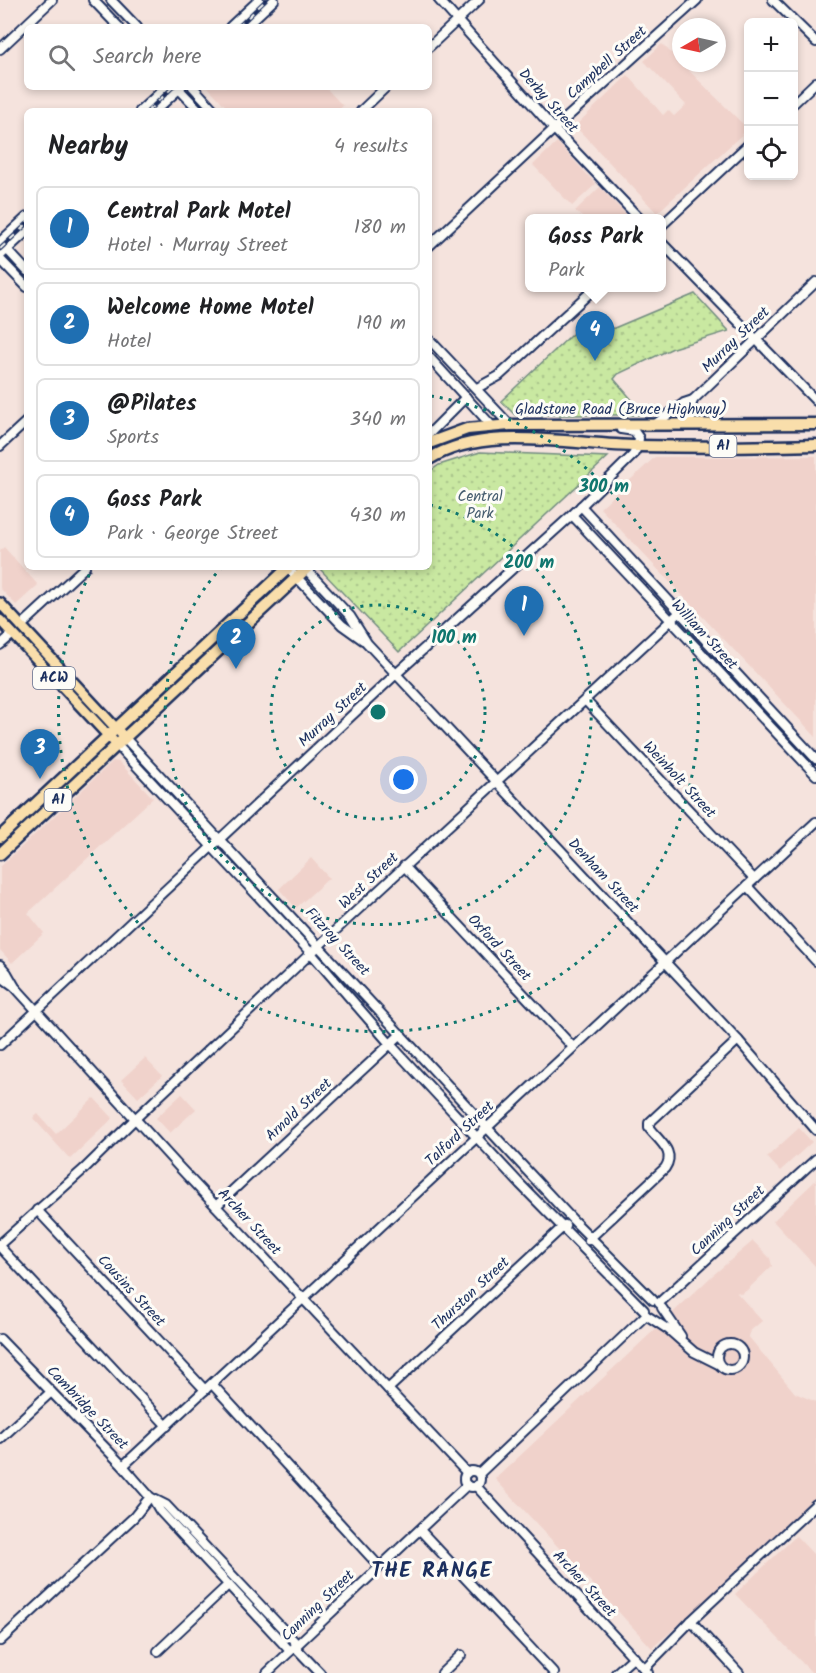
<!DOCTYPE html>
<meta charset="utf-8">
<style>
body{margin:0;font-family:Kalam,sans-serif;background:#f6f6f6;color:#202124}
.controls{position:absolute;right:18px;top:18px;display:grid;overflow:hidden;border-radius:9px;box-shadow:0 3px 9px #0003}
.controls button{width:54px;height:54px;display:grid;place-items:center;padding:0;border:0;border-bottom:2px solid #e0e0e0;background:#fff;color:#202124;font:30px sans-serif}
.compass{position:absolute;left:672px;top:18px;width:54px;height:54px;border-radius:50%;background:#fff;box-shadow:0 3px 9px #0003;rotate:261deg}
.you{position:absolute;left:404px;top:780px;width:21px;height:21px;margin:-15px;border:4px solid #fff;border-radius:50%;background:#1a73e8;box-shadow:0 0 0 9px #1a73e833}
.badge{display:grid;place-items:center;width:39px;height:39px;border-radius:50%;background:#1f6fb2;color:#fff;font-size:20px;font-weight:700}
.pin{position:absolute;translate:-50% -50px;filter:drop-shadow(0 2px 3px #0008)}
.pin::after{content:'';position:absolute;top:32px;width:21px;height:18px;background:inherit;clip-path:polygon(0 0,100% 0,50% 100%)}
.popup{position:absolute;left:525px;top:214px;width:141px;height:78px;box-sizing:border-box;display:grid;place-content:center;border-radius:9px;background:#fff;filter:drop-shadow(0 2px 4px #0005);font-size:20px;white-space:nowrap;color:#757577}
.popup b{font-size:22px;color:#202124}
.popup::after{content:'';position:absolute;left:50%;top:100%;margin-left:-12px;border:12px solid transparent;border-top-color:#fff}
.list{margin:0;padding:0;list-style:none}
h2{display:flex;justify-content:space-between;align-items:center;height:78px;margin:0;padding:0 24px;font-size:26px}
h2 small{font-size:20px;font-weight:400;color:#757577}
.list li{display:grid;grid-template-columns:39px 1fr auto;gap:18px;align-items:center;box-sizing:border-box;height:84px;margin:0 12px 12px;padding:0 12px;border:2px solid #e0e0e0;border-radius:9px}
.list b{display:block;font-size:22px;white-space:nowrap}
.list p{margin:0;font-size:20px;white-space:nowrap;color:#757577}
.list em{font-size:20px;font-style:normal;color:#757577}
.icon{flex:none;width:33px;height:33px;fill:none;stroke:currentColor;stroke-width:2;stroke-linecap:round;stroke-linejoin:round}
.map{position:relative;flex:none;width:816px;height:1673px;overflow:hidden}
.search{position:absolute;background:#fff;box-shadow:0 3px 9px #0003;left:24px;top:24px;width:408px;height:66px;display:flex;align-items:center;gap:15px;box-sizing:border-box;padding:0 21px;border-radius:9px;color:#757577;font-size:22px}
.panel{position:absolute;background:#fff;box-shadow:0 3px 9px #0003;left:24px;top:108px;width:408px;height:462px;border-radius:9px}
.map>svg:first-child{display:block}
</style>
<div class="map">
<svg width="816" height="1673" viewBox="0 0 816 1673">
<defs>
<pattern id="park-dots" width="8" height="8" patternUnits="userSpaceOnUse" patternTransform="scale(1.5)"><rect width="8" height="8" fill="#c9e8a1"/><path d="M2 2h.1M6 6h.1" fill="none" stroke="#acc78d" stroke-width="1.8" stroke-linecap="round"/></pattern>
</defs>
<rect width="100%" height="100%" fill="#f5e3dd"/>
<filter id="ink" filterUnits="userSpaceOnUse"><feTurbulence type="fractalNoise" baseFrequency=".0167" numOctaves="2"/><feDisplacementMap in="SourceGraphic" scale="12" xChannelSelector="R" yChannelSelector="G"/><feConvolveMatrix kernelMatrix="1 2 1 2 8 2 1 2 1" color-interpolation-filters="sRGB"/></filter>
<g filter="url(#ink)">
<g fill="#f0d2cb">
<polygon points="662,44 748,129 657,213 575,126 628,75 663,115 668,110 674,116 686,105 644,61"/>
<polygon points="208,87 325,87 343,106 337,111 230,111"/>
<polygon points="557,142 596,184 572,206 533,165"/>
<polygon points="600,187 629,218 583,218 575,211"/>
<polygon points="816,456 816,737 600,508 655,457"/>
<polygon points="4,547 38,585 16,605 0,588 0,551"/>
<polygon points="113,761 119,762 153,798 28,913 44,933 12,963 0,950 0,867"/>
<polygon points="311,858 329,878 296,908 279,889"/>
<polygon points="145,1058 162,1076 138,1098 121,1080"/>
<polygon points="182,1094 196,1109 170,1133 156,1118"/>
<polygon points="94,1098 113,1118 70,1159 33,1118 38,1114 56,1134"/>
<polygon points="799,1128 812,1142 780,1171 767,1157"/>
<polygon points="816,1180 816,1267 773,1221"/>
<polygon points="753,1241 770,1258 772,1266 746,1291 741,1294 738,1292 737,1293 762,1321 750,1331 748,1336 795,1393 816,1402 816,1498 727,1579 704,1603 652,1648 495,1479 712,1276"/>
<polygon points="796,1536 816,1557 816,1673 812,1673 735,1594"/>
</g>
<g fill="url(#park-dots)" stroke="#728c80" stroke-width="1.5">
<polygon points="695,294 729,331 673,348 618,374 614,379 645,415 515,415 501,401 587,320 600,334"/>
<polygon points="480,452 608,457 399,652 320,569 323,567 429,567 429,472 439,465"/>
</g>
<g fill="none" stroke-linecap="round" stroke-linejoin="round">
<g stroke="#1b2f5e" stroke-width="12">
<g id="minor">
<polyline points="93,0 119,27"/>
<polyline points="111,0 137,27"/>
<polyline points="439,0 554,129 639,218"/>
<polyline points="773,0 816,42"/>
<polyline points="230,27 259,0"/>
<polyline points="245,27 274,0"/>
<polyline points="429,47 479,0"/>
<polyline points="0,49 52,0"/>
<polyline points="177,87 200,111"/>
<polyline points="193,87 215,111"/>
<polyline points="794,103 816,82"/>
<polyline points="140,111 166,87"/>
<polyline points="155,111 181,87"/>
<polyline points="361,111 386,87"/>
<polyline points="661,226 748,145"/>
<polyline points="0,242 27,271"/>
<polyline points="0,242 27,217"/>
<polyline points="661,242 816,401"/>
<polyline points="429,246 554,129 697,0"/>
<polyline points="0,256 27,231"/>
<polyline points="0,259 27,287"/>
<polyline points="429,339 510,425"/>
<polyline points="429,357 492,426"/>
<polyline points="477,388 499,376 595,288"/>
<polyline points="654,425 684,403 693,400"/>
<polyline points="690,425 691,407 693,400 816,282"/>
<polyline points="429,434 466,397"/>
<polyline points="0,446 27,421"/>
<polyline points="581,506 816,759"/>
<polyline points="572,515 816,775"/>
<polyline points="287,567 342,625 363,640"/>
<polyline points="304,567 350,616 367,643 396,674 738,1040 816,1130"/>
<polyline points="21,626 85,567"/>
<polyline points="0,645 13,634"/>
<polyline points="585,700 754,879"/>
<polyline points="125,738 572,1219 653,1300"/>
<polyline points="117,745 311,953 390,1044 520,1184 644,1310"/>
<polyline points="404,866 573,1047"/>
<polyline points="747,886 816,961"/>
<polyline points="0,965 7,973 15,987 180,1168 467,1473"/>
<polyline points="0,976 14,986"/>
<polyline points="0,1045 396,674 572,515 633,455 638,446 639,438 634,431 621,429"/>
<polyline points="216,1206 401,1034"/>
<polyline points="37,1210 205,1390"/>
<path d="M588 1240 665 1168C676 1152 660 1142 649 1128V1123L738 1040"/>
<polyline points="0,1244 84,1169 136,1118 311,953 679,613"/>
<polyline points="0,1247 167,1426"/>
<polyline points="659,1303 816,1159"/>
<polyline points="662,1308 681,1336"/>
<polyline points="649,1317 669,1330 694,1352 718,1364"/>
<polyline points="0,1339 123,1466 150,1497 166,1505 297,1644"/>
<circle cx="730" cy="1357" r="13"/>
<polyline points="212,1384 379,1566"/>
<polyline points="388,1389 565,1225"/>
<polyline points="0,1439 51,1392"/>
<polyline points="123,1466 816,822"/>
<circle cx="472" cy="1479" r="8"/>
<polyline points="479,1474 646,1315"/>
<polyline points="476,1486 648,1673"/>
<polyline points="153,1499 160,1511 290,1651"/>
<polyline points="420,1530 554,1673"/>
<polyline points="691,1621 739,1673"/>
<polyline points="0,1641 134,1517 150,1497"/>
<polyline points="295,1647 320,1673"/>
<polyline points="158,1651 228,1585"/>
<polyline points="644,1669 691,1621 816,1504"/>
<polyline points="267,1673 467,1485"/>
<polyline points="442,1673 461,1655"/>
<polyline points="616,1673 634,1657"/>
</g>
</g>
<g stroke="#1b2f5e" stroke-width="14">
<g id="major">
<polyline points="0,603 125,738"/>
<polyline points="0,620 117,745"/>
</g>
</g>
<g stroke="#1b2f5e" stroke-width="15">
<g id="highway">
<polyline points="429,443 467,429 510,425 816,424"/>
<path d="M429 459C485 424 573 445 637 446 696 447 756 447 816 445"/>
<polyline points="0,837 289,567"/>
<polyline points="0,854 308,567"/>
</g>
</g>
<use href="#minor" stroke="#fdfcf7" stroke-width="8"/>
<use href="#major" stroke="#f9deab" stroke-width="9"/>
<use href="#highway" stroke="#f9deab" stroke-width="10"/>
<g stroke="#1b2f5e" stroke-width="4.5">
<g id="rail">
<polyline points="238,27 266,0"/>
<polyline points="148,111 173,87"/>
<polyline points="0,249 27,224"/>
</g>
</g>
<use href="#rail" stroke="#fdfcf7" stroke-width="2" stroke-dasharray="7" stroke-linecap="butt"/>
</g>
</g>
<g fill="none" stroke="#0f766e" stroke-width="3" stroke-dasharray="3 6">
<circle cx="378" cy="712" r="107"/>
<path d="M430 505A213 213 0 1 1 221 568"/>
<path d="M431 396A320 320 0 1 1 92 569"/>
</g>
<g text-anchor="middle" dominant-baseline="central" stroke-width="6" stroke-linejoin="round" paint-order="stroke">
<g fill="#fdfcf7" stroke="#5f6c8c" stroke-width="1.5">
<rect x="709.5" y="435" width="27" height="22" rx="4.5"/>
<rect x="33" y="667" width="42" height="22" rx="4.5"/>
<rect x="44.5" y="789" width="27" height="22" rx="4.5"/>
</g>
<g font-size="14" font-weight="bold" fill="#1b2f5e">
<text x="723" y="446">A1</text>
<text x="54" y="678">ACW</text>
<text x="58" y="800">A1</text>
</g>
<g font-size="15" fill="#1b2f5e" stroke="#fdfcf7">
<text transform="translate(607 63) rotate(-42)">Campbell Street</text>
<text transform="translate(548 101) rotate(48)">Derby Street</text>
<text transform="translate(736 340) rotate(-44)">Murray Street</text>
<text x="621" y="410">Gladstone Road (Bruce Highway)</text>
<text transform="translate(704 635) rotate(47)">William Street</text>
<text transform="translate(333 715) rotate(-43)">Murray Street</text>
<text transform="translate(679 780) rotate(47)">Weinholt Street</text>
<text transform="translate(603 876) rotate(47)">Denham Street</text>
<text transform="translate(369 881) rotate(-43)">West Street</text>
<text transform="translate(337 942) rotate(47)">Fitzroy Street</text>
<text transform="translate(499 948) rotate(47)">Oxford Street</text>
<text transform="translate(299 1110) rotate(-43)">Arnold Street</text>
<text transform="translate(460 1134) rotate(-43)">Talford Street</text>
<text transform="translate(728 1221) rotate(-43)">Canning Street</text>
<text transform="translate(249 1222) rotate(47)">Archer Street</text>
<text transform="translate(131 1291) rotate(47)">Cousins Street</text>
<text transform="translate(471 1294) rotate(-43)">Thurston Street</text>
<text transform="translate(87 1408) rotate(46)">Cambridge Street</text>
<text transform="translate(584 1584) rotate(47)">Archer Street</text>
<text transform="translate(318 1606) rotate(-44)">Canning Street</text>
</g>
<g font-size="15" fill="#465d6f" stroke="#fdfcf7">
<text x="480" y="497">Central<tspan x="480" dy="17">Park</tspan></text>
</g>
<g font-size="21" font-weight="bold" letter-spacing="1.5" fill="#1b2f5e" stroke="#fdfcf7">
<text x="432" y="1571">THE RANGE</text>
</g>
</g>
<circle cx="378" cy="712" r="9" fill="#0f766e" stroke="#fdfcf7" stroke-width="3"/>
<g font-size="18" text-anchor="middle" font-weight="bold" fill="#0f766e" stroke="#fdfcf7" stroke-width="6" stroke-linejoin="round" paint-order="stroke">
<text x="604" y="492">300 m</text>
<text x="529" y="568">200 m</text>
<text x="454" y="643">100 m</text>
</g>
</svg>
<div class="controls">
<button>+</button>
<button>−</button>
<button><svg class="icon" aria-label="locate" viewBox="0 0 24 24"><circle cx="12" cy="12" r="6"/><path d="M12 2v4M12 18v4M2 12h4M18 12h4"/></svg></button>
</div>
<svg class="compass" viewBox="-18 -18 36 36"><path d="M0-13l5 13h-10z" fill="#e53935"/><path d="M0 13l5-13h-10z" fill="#757577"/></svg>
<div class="you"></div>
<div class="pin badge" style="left:524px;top:636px">1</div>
<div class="pin badge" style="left:236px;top:669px">2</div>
<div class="pin badge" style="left:40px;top:779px">3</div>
<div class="pin badge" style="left:595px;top:361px">4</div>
<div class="popup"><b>Goss Park</b>Park</div>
<div class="search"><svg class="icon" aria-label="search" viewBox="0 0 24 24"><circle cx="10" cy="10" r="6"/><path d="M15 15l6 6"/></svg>Search here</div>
<section class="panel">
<h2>Nearby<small>4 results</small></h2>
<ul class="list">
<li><span class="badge">1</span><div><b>Central Park Motel</b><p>Hotel · Murray Street</p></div><em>180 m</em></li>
<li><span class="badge">2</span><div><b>Welcome Home Motel</b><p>Hotel</p></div><em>190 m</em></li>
<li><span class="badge">3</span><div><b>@Pilates</b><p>Sports</p></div><em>340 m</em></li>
<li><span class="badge">4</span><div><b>Goss Park</b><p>Park · George Street</p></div><em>430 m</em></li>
</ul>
</section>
</div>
